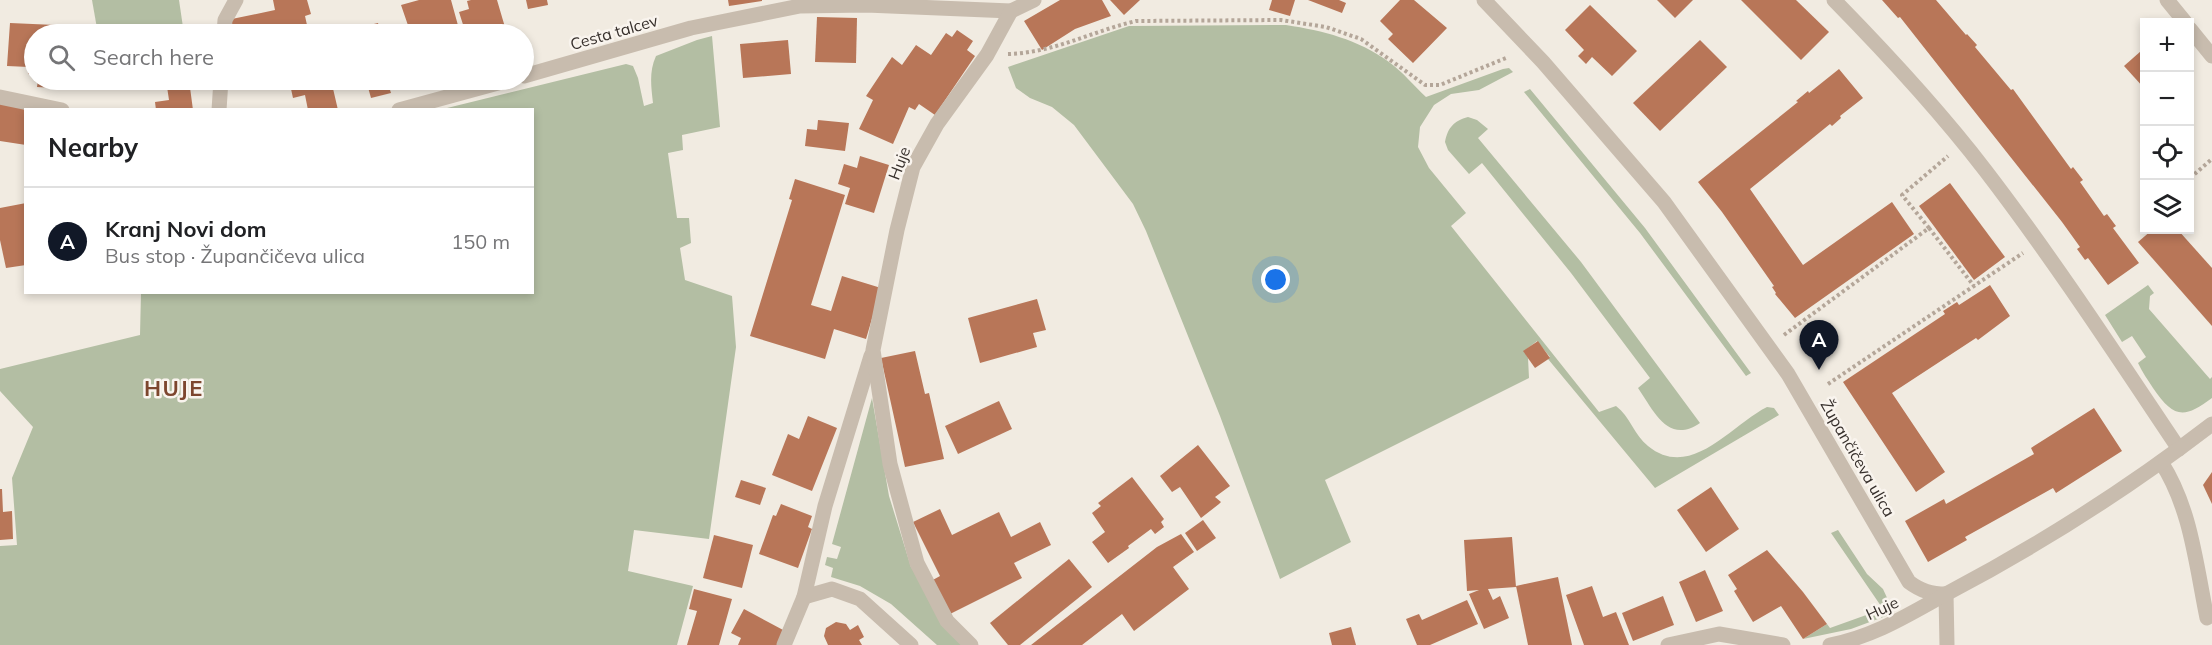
<!DOCTYPE html>
<meta charset="utf-8">
<style>
body{margin:0;font-family:Mulish,sans-serif;background:#f6f6f6;color:#202124}
.controls{position:absolute;right:18px;top:18px;display:grid;overflow:hidden;border-radius:0px;box-shadow:0 3px 9px #0003}
.controls button{width:54px;height:54px;display:grid;place-items:center;padding:0;border:0;border-bottom:2px solid #e0e0e0;background:#fff;color:#202124;font:30px sans-serif}
.you{position:absolute;left:1276px;top:280px;width:21px;height:21px;margin:-15px;border:4px solid #fff;border-radius:50%;background:#1a73e8;box-shadow:0 0 0 9px #1a73e833}
.badge{display:grid;place-items:center;width:39px;height:39px;border-radius:50%;background:#111827;color:#fff;font-size:20px;font-weight:700}
.pin{position:absolute;translate:-50% -50px;filter:drop-shadow(0 2px 3px #0008)}
.pin::after{content:'';position:absolute;top:32px;width:21px;height:18px;background:inherit;clip-path:polygon(0 0,100% 0,50% 100%)}
.list{margin:0;padding:0;list-style:none}
h2{display:flex;justify-content:space-between;align-items:center;height:78px;margin:0;padding:0 24px;font-size:26px}
h2 small{font-size:20px;font-weight:400;color:#757577}
.list li{display:grid;grid-template-columns:39px 1fr auto;gap:18px;align-items:center;box-sizing:border-box;height:108px;padding:0 24px;border-top:2px solid #e0e0e0}
.list b{display:block;font-size:22px;white-space:nowrap}
.list p{margin:0;font-size:20px;white-space:nowrap;color:#757577}
.list em{font-size:20px;font-style:normal;color:#757577}
.icon{flex:none;width:33px;height:33px;fill:none;stroke:currentColor;stroke-width:2;stroke-linecap:round;stroke-linejoin:round}
.map{position:relative;flex:none;width:2212px;height:645px;overflow:hidden}
.search{position:absolute;background:#fff;box-shadow:0 3px 9px #0003;left:24px;top:24px;width:510px;height:66px;display:flex;align-items:center;gap:15px;box-sizing:border-box;padding:0 21px;border-radius:33px;color:#757577;font-size:22px}
.panel{position:absolute;background:#fff;box-shadow:0 3px 9px #0003;left:24px;top:108px;width:510px;height:186px;border-radius:0px}
.map>svg:first-child{display:block}
</style>
<div class="map">
<svg width="2212" height="645" viewBox="0 0 2212 645">
<rect width="100%" height="100%" fill="#f1ebe1"/>
<g fill="#b3bea3">
<polygon points="92,0 179,0 184,34 98,34"/>
<path d="M1286 25C1324 31 1357 39 1389 62 1403 72 1414 86 1426 97L1503 69 1509 68 1513 72 1479 90 1451 94 1434 105 1420 127 1418 147 1429 168 1466 213 1451 226 1599 412 1616 406C1630 416 1634 435 1648 446 1691 481 1731 425 1767 407L1774 408 1779 415 1655 488 1548 359 1550 357 1537 341 1524 351 1528 358 1529 378 1325 480 1351 542 1280 579 1220 416 1146 231 1133 204 1074 125 1052 107 1030 98 1016 88 1008 67 1129 26Z"/>
<path d="M712 36 720 127 682 135 683 150 668 153 677 218H689L691 243 680 248 685 280 732 296 736 347 709 539 634 530 628 571 693 586 677 645H0V546L17 545 12 478 33 427 0 391V369L140 335 141 293 532 292V110L443 109 626 64 633 66 638 78 644 106 653 103C651 86 649 71 656 56L697 40Z"/>
<polygon points="1530,89 1645,228 1751,373 1746,376 1640,233 1524,92"/>
<path d="M1468 117 1477 120 1488 129 1478 138 1581 262 1700 423C1668 445 1654 411 1638 388L1650 378 1571 273 1482 163 1469 174 1448 150 1445 142C1448 127 1454 121 1468 117Z"/>
<path d="M2148 285 2154 293 2150 296 2149 309 2210 379 2212 377V398C2183 420 2173 417 2153 388 2148 380 2142 372 2138 363L2146 357 2132 336 2122 342 2105 315Z"/>
<polygon points="872,398 889,496 911,567 962,645 937,645 891,604 860,586 831,577 833,568 825,565 827,557 837,559 841,547 832,544"/>
<polygon points="1838,530 1867,574 1883,589 1894,613 1851,629 1803,639 1827,624 1830,628 1883,609 1831,533"/>
</g>
<g fill="#b87658">
<polygon points="273,0 307,0 311,14 305,16 309,34 231,34 227,20 275,10"/>
<polygon points="419,0 451,0 459,29 454,30 456,34 411,34 401,5"/>
<polygon points="471,0 497,0 507,34 466,34 459,12 469,9 467,1"/>
<polygon points="526,0 547,0 548,5 528,9"/>
<polygon points="728,0 762,0 762,1 729,6"/>
<polygon points="1060,0 1102,0 1111,16 1075,29 1042,50 1024,21"/>
<polygon points="1110,0 1140,0 1124,15"/>
<polygon points="1272,0 1295,0 1290,16 1269,10"/>
<polygon points="1308,0 1339,0 1346,3 1342,13"/>
<polygon points="1400,0 1414,0 1447,28 1413,63 1388,39 1393,34 1380,21"/>
<polygon points="1657,0 1693,0 1675,18"/>
<polygon points="1741,0 1796,0 1829,32 1801,60"/>
<polygon points="1882,0 1936,0 1966,35 1967,34 1977,45 1975,47 2011,90 2013,89 2071,169 2073,167 2083,180 2080,182 2104,216 2107,214 2116,226 2113,228 2139,263 2108,285 2088,258 2085,260 2077,249 2080,247 2062,222 1963,97 1900,17 1898,18"/>
<polygon points="1590,5 1637,51 1612,76 1592,57 1586,64 1578,56 1584,50 1565,30"/>
<polygon points="817,17 857,18 856,63 815,62"/>
<polygon points="10,23 78,26 78,32 85,33 85,34 34,34 34,75 28,74 29,67 7,66"/>
<polygon points="378,23 381,34 355,34 353,29"/>
<polygon points="957,30 973,41 967,50 975,56 935,115 919,104 915,110 909,107 893,144 859,129 873,100 866,96 892,57 902,65 916,45 931,55 946,33 952,37"/>
<polygon points="788,40 791,74 743,78 740,44"/>
<polygon points="1700,40 1727,67 1660,131 1633,103"/>
<polygon points="2141,51 2144,54 2144,88 2124,66"/>
<polygon points="1839,69 1863,98 1840,116 1841,118 1832,126 1830,124 1750,189 1803,265 1892,202 1914,234 1795,318 1775,294 1776,293 1772,287 1774,286 1722,212 1698,182 1798,102 1796,101 1808,91 1809,93"/>
<polygon points="38,80 75,80 75,89 37,87"/>
<polygon points="166,80 189,80 193,110 156,110 155,102 169,100"/>
<polygon points="289,80 331,80 338,110 308,110 305,95 293,98"/>
<polygon points="366,80 387,80 391,93 371,98"/>
<polygon points="0,101 26,110 26,145 0,141"/>
<polygon points="818,120 849,123 845,151 805,146 807,129 817,130"/>
<polygon points="860,156 889,165 874,213 845,204 850,188 838,184 844,164 857,168"/>
<polygon points="795,179 845,195 811,305 831,311 842,276 881,288 866,339 834,329 825,359 750,336 792,200 789,199"/>
<polygon points="1950,183 2005,257 1974,280 1919,206"/>
<polygon points="26,203 26,265 6,268 0,240 0,208"/>
<polygon points="2152,230 2178,230 2212,268 2212,326 2138,242"/>
<polygon points="1990,285 2010,316 1978,340 1976,338 1892,393 1945,472 1916,492 1843,382 1945,314 1943,311 1957,302 1959,305"/>
<polygon points="1037,299 1046,330 1033,333 1037,347 980,363 968,318"/>
<polygon points="1538,341 1550,358 1535,368 1523,351"/>
<polygon points="915,351 925,394 929,393 944,459 905,467 881,358"/>
<polygon points="999,401 1012,429 958,454 945,426"/>
<polygon points="2094,408 2122,451 2056,493 2053,488 1965,537 1967,540 1928,562 1905,521 1944,499 1946,504 2034,454 2031,448"/>
<polygon points="808,416 837,428 812,491 772,475 788,434 799,439"/>
<polygon points="1198,445 1230,486 1215,497 1221,502 1219,504 1201,518 1180,487 1172,492 1160,476"/>
<polygon points="2212,472 2212,504 2203,485"/>
<polygon points="1132,477 1164,519 1161,522 1164,527 1155,534 1151,529 1128,546 1129,548 1108,563 1092,542 1105,532 1092,513 1101,506 1098,503"/>
<polygon points="741,480 766,488 760,505 735,497"/>
<polygon points="1711,487 1739,529 1706,552 1677,510"/>
<polygon points="0,489 2,489 3,512 12,511 13,539 0,540"/>
<polygon points="781,504 812,516 808,527 812,529 798,568 759,554 773,515 776,516"/>
<polygon points="940,509 952,535 999,512 1011,537 1040,522 1051,545 1014,563 1022,578 948,615 931,581 940,576 913,522"/>
<polygon points="1203,520 1216,538 1197,551 1185,533"/>
<polygon points="1181,534 1194,552 1173,567 1189,589 1134,631 1122,614 1082,645 1031,645 1157,547"/>
<polygon points="714,535 753,545 742,588 703,578"/>
<polygon points="1512,537 1516,587 1488,589 1493,600 1500,596 1509,618 1484,629 1469,594 1479,590 1467,591 1464,540"/>
<polygon points="1767,550 1803,592 1827,624 1803,639 1781,606 1753,622 1734,591 1737,589 1728,575"/>
<polygon points="1069,559 1092,587 1020,645 1008,645 990,623"/>
<polygon points="1705,570 1723,611 1696,622 1679,582"/>
<polygon points="1558,577 1572,645 1528,645 1516,586"/>
<polygon points="1592,586 1603,617 1616,612 1629,645 1584,645 1566,595"/>
<polygon points="694,589 732,599 719,645 687,645 697,611 689,609"/>
<polygon points="1663,596 1674,625 1633,641 1622,613"/>
<polygon points="1467,600 1478,624 1430,645 1417,645 1406,619 1419,614 1422,620"/>
<polygon points="744,609 785,631 777,645 738,645 741,638 731,633"/>
<polygon points="836,622 846,624 850,630 858,625 864,637 859,640 862,645 828,645 824,636 826,628"/>
<polygon points="1351,627 1356,645 1332,645 1329,633"/>
</g>
<g fill="none" stroke-linecap="round" stroke-linejoin="round">
<g stroke="#b4a699" stroke-width="4" stroke-dasharray="3 3" stroke-linecap="butt">
<path d="M1008 54C1053 53 1093 31 1136 21L1281 20 1326 27 1361 39 1425 85H1440L1506 58"/>
<polyline points="2190,178 2212,159"/>
<polyline points="1929,228 1974,286"/>
<polyline points="1784,335 1929,228 1902,195 1948,156"/>
<polyline points="1828,384 2023,253"/>
</g>
<g stroke="#c8bcae" stroke-width="15">
<path d="M1484 0 1543 62 1664 202 1788 374 1909 582C1921 591 1931 594 1946 594"/>
<path d="M1834 0C1887 54 1939 110 1985 170 2054 260 2116 355 2179 449"/>
<polyline points="2167,0 2185,22"/>
<polyline points="2190,29 2212,56"/>
<polyline points="224,34 225,20 236,0"/>
<polyline points="524,76 691,28 800,6 866,5 1011,11 1034,0"/>
<polyline points="0,97 62,110"/>
<polyline points="219,110 221,80"/>
<polyline points="399,110 509,80"/>
<path d="M2161 462C2191 508 2196 565 2207 618"/>
<polyline points="1946,594 1947,645"/>
<polyline points="804,597 832,589 860,599 911,645"/>
<polyline points="784,645 804,597 825,506 871,356"/>
<polyline points="971,645 947,621 917,563 890,464 873,350 897,230 913,167 937,124 987,55 1011,11"/>
<polyline points="1668,645 1719,634 1783,645"/>
<path d="M1830 645C1875 636 1906 616 1946 594 2039 545 2129 488 2212 424"/>
</g>
</g>
<g text-anchor="middle" dominant-baseline="central" stroke-width="5" stroke-linejoin="round" paint-order="stroke">
<g font-size="16" fill="#37302c" stroke="#f9f4ee">
<text transform="translate(614 32) rotate(-16)">Cesta talcev</text>
<text transform="translate(899 163) rotate(-69)">Huje</text>
<text transform="translate(1858 458) rotate(60)">Župančičeva ulica</text>
<text transform="translate(1882 608) rotate(-25)">Huje</text>
</g>
<g font-size="22" font-weight="bold" letter-spacing="1.5" fill="#7d462e" stroke="#f9f4ee">
<text x="174" y="388">HUJE</text>
</g>
</g>
</svg>
<div class="controls">
<button>+</button>
<button>−</button>
<button><svg class="icon" aria-label="locate" viewBox="0 0 24 24"><circle cx="12" cy="12" r="6"/><path d="M12 2v4M12 18v4M2 12h4M18 12h4"/></svg></button>
<button><svg class="icon" aria-label="layers" viewBox="0 0 24 24"><path d="M12 4l9 5-9 5-9-5zM3 14l9 5 9-5"/></svg></button>
</div>
<div class="you"></div>
<div class="pin badge" style="left:1819px;top:370px">A</div>
<div class="search"><svg class="icon" aria-label="search" viewBox="0 0 24 24"><circle cx="10" cy="10" r="6"/><path d="M15 15l6 6"/></svg>Search here</div>
<section class="panel">
<h2>Nearby<small></small></h2>
<ul class="list">
<li><span class="badge">A</span><div><b>Kranj Novi dom</b><p>Bus stop · Župančičeva ulica</p></div><em>150 m</em></li>
</ul>
</section>
</div>
